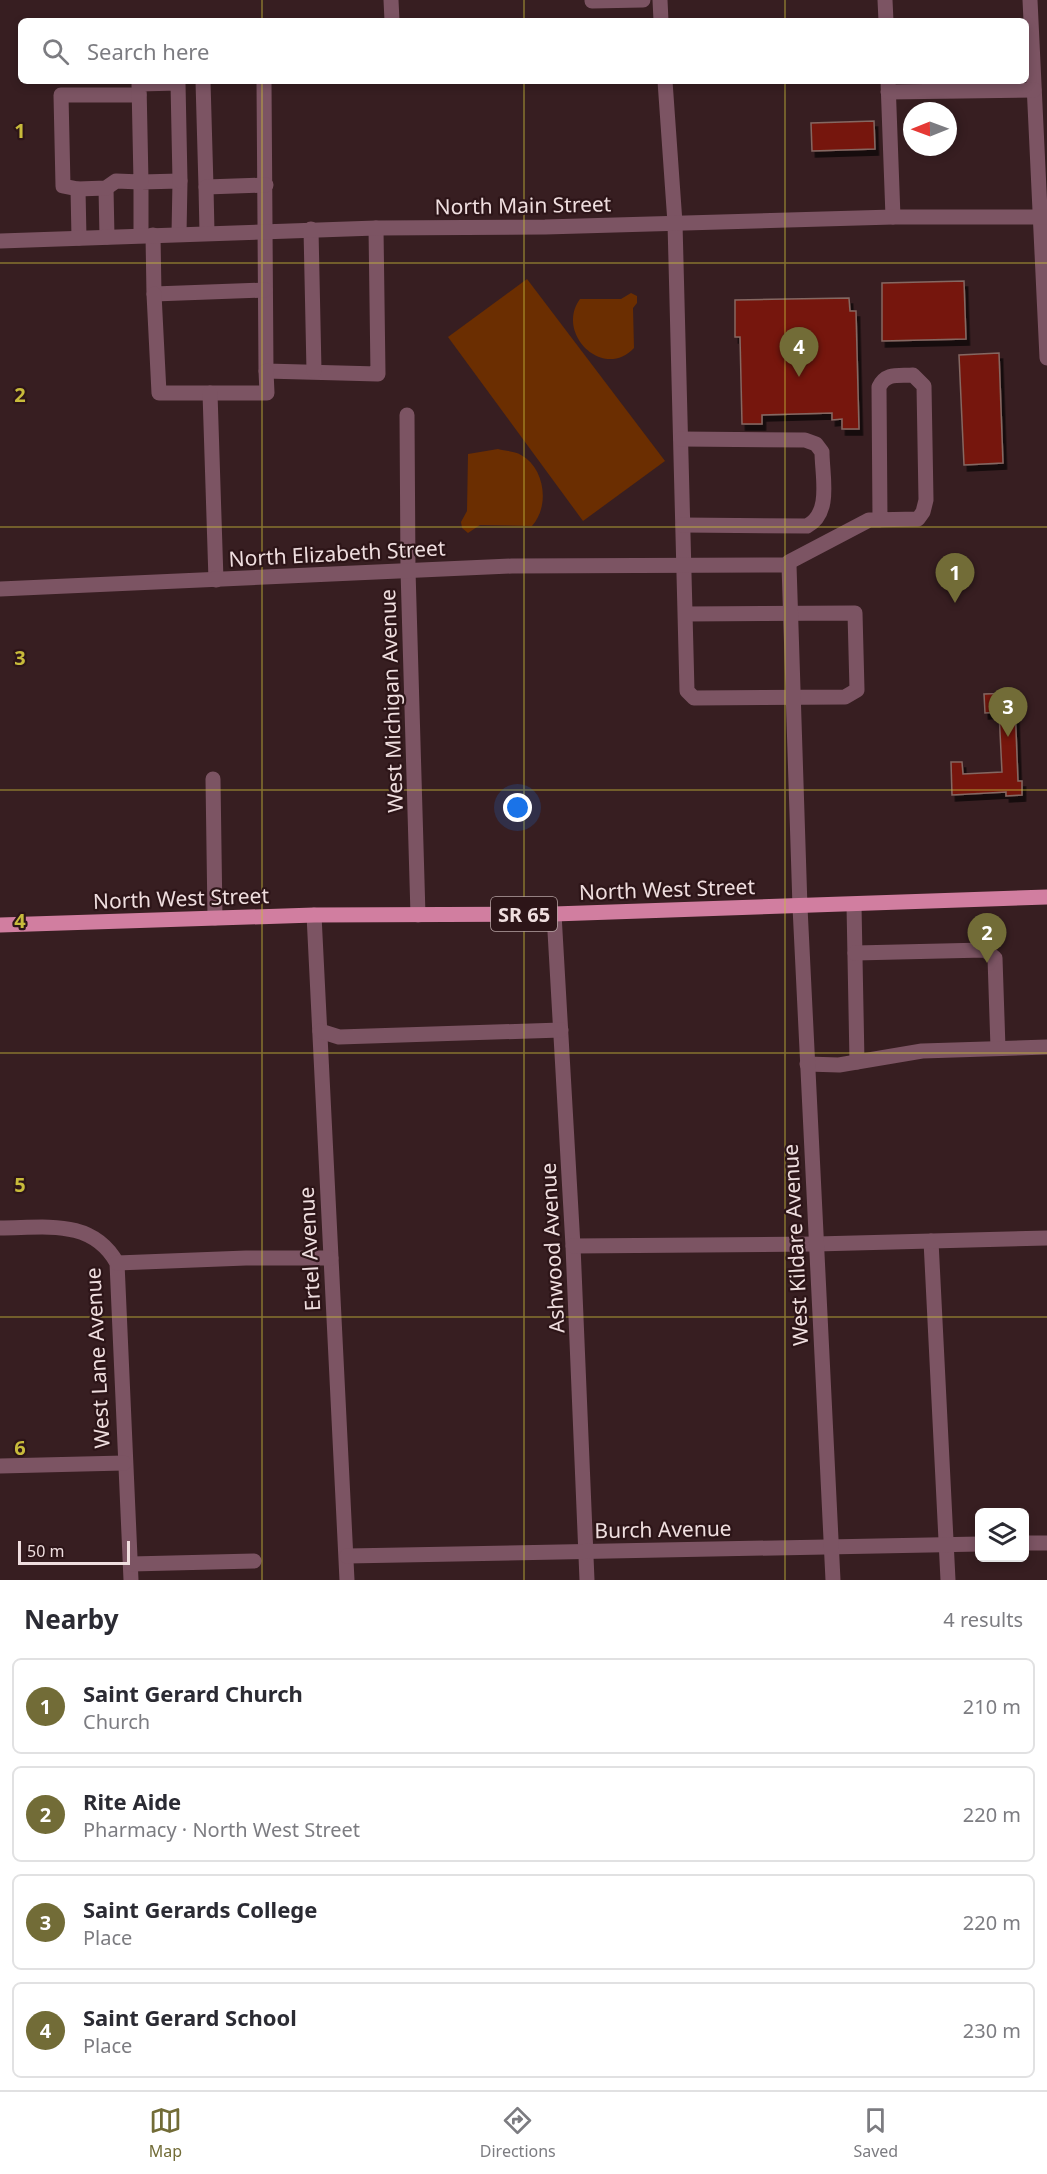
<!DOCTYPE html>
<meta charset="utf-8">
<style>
body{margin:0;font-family:"Noto Sans",sans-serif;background:#f7f7f7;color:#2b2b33}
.controls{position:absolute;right:18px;bottom:18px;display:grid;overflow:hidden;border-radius:9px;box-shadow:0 3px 9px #0003}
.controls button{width:54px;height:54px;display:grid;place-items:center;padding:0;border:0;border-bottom:2px solid #e1e1e2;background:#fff;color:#2b2b33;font:30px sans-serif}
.compass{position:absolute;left:903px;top:102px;width:54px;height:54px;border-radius:50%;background:#fff;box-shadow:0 3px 9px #0003;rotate:269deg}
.scale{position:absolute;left:18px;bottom:15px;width:112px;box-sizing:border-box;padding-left:6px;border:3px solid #efdedf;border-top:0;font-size:16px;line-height:21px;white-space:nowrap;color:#efdedf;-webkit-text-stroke:4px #2d1518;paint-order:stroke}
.you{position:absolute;left:518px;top:808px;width:21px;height:21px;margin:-15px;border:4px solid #fff;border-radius:50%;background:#1a73e8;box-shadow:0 0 0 9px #1a73e833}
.badge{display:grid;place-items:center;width:39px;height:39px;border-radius:50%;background:#726c37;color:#fff;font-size:20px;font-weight:700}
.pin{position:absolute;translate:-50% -50px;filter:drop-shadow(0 2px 3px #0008)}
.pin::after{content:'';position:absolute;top:32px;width:21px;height:18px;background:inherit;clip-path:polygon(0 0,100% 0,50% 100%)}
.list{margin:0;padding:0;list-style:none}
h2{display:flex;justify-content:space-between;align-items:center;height:78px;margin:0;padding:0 24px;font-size:26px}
h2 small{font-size:20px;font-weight:400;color:#7c7c81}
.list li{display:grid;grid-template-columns:39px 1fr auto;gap:18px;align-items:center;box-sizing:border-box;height:96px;margin:0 12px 12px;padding:0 12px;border:2px solid #e1e1e2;border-radius:9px}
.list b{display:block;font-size:22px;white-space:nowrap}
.list p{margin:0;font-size:20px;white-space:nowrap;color:#7c7c81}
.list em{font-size:20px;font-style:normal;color:#7c7c81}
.icon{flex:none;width:33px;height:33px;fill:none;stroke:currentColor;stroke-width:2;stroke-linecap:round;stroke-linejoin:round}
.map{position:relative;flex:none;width:1047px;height:1580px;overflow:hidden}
.search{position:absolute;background:#fff;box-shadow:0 3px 9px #0003;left:18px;right:18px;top:18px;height:66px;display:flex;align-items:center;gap:15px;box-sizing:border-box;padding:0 21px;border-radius:9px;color:#7c7c81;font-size:22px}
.sheet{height:510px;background:#fff}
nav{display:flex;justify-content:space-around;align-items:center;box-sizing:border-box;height:84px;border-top:2px solid #e1e1e2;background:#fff;font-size:16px;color:#7c7c81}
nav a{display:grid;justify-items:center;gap:3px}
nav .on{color:#726c37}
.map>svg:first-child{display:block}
</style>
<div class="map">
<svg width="1047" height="1580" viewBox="0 0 1047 1580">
<defs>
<filter id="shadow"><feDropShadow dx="3.5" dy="6" stdDeviation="0" flood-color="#0009"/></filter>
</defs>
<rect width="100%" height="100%" fill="#371e21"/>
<g fill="#6b2e01">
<polygon points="527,279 665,461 583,521 448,337"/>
<path d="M631 293 637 296V303L633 308 634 348C603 381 555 333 580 299H621Z"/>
<path d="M498 449C505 451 515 451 521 455 545 468 550 506 532 526L480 525 468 533 462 528 461 522 467 511 468 454Z"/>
</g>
<g fill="#76190d" stroke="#856762" stroke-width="1.5" filter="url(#shadow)">
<polygon points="874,121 875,149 812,151 811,123"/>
<polygon points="964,281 966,339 882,341 882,283"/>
<polygon points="849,298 850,311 856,311 859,429 842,429 842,419 832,420 832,413 762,415 762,424 742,424 740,337 735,337 735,300"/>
<polygon points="999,353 1003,463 964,465 959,355"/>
<polygon points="1017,693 1018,705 1015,705 1018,781 1022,781 1022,795 1006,796 1006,792 952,795 951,762 962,762 963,774 1002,772 999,712 985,713 984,694"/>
</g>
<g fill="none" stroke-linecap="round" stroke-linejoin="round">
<g stroke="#7c5463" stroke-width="15">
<polyline points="391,0 392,21"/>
<polyline points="660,0 661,21"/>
<polyline points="885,0 886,21"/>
<polyline points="1030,0 1047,358"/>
<polyline points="592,1 643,0"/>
<polyline points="203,81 206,187"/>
<polyline points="264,81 266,371 378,374 376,228"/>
<polyline points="665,81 675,223 687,691 694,698 845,697 857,690 855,613 685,614"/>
<polyline points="888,81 893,217"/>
<polyline points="888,92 1034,90"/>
<polyline points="106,188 107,237"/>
<polyline points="78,189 63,186 61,95 139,95"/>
<polyline points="311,229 314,371"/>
<polyline points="207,233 206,187 266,185"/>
<polyline points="141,235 141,182 180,181 179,234"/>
<polyline points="153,235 154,294 265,290"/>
<polyline points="79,238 78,189 106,188 116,181 141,182 139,84 178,83 180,181"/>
<polyline points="0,241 376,228 545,227 893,217 1047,217"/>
<polyline points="154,294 159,393 267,393 266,371"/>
<polyline points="210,393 216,580"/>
<polyline points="407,415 408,570 418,915"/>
<path d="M681 439 805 440 816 444 822 452C822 476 832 513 807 526L683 525"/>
<polyline points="0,589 512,566 789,565"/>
<polyline points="213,779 215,918"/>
<polyline points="854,905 857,1062"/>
<polyline points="554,914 573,1246 587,1580"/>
<polyline points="314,915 347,1580"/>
<polyline points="855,953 985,950 995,958 998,1048"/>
<polyline points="320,1031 339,1037 561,1030"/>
<polyline points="807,1064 839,1065 922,1051 1047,1047"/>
<path d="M0 1228C45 1228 92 1218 117 1263L131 1580"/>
<polyline points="931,1241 948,1580"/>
<polyline points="573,1246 816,1244 1047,1238"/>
<polyline points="117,1263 246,1258 331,1258"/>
<polyline points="0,1466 124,1463"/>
<polyline points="1024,1543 1047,1543"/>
<polyline points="347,1556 980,1544"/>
<polyline points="131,1564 254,1561"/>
<path d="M833 1580 800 907 789 565V562L869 520 918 519 923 512 926 500 924 386 913 375C899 376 886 372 879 387L880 520"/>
</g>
<polyline stroke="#d17ea0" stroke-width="15" points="0,925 314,915 554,914 1047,897"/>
</g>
<path fill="none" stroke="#c8bb3b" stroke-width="1.5" stroke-opacity="0.55" d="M262 0V21M524 0V21M785 0V21M262 81V1580M524 81V1580M785 81V1580M0 263H1047M0 527H1047M0 790H1047M0 1053H1047M0 1317H1047"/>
<g text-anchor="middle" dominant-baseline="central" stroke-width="4.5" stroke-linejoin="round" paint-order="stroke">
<rect fill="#2d1518" stroke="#b5a2a3" stroke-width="1.5" x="491" y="897" width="66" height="34" rx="4.5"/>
<g font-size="20" font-weight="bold" fill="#efdedf">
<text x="524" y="914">SR 65</text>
</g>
<g font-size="21" fill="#efdedf" stroke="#2d1518">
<text transform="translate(523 205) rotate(-1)">North Main Street</text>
<text transform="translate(337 553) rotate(-3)">North Elizabeth Street</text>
<text transform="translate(391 701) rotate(-92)">West Michigan Avenue</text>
<text transform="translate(667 889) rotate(-2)">North West Street</text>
<text transform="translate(181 898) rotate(-2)">North West Street</text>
<text transform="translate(795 1245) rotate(-93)">West Kildare Avenue</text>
<text transform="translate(552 1248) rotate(-93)">Ashwood Avenue</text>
<text transform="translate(309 1249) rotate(-93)">Ertel Avenue</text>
<text transform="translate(97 1358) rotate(-93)">West Lane Avenue</text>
<text transform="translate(663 1529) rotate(-1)">Burch Avenue</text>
</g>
</g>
<g font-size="20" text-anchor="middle" font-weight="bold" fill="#c8bb3b" stroke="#2d1518" stroke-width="4.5" stroke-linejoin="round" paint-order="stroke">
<text x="20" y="138">1</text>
<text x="20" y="402">2</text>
<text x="20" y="665">3</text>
<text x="20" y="928">4</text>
<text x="20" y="1192">5</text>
<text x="20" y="1455">6</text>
</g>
</svg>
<div class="controls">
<button><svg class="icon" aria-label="layers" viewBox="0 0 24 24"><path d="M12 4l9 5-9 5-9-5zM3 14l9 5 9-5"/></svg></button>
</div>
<svg class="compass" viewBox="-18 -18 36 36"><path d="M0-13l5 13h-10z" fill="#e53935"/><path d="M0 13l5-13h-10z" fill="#7c7c81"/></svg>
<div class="scale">50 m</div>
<div class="you"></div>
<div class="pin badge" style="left:955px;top:603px">1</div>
<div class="pin badge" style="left:987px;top:963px">2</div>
<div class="pin badge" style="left:1008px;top:737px">3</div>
<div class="pin badge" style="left:799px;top:377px">4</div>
<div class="search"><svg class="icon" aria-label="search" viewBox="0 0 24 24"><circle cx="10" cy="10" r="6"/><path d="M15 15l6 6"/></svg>Search here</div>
</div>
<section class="sheet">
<h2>Nearby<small>4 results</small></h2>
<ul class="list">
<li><span class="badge">1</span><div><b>Saint Gerard Church</b><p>Church</p></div><em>210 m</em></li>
<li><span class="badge">2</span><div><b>Rite Aide</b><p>Pharmacy · North West Street</p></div><em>220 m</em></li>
<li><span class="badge">3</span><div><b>Saint Gerards College</b><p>Place</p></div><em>220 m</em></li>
<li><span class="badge">4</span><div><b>Saint Gerard School</b><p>Place</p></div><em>230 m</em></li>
</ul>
</section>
<nav>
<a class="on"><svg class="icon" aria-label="map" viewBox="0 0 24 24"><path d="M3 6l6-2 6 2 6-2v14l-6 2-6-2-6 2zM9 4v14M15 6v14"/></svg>Map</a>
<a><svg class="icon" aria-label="directions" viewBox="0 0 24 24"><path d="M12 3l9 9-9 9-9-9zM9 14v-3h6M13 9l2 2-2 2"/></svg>Directions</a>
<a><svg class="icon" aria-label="saved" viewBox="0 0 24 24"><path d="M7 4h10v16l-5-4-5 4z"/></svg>Saved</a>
</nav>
